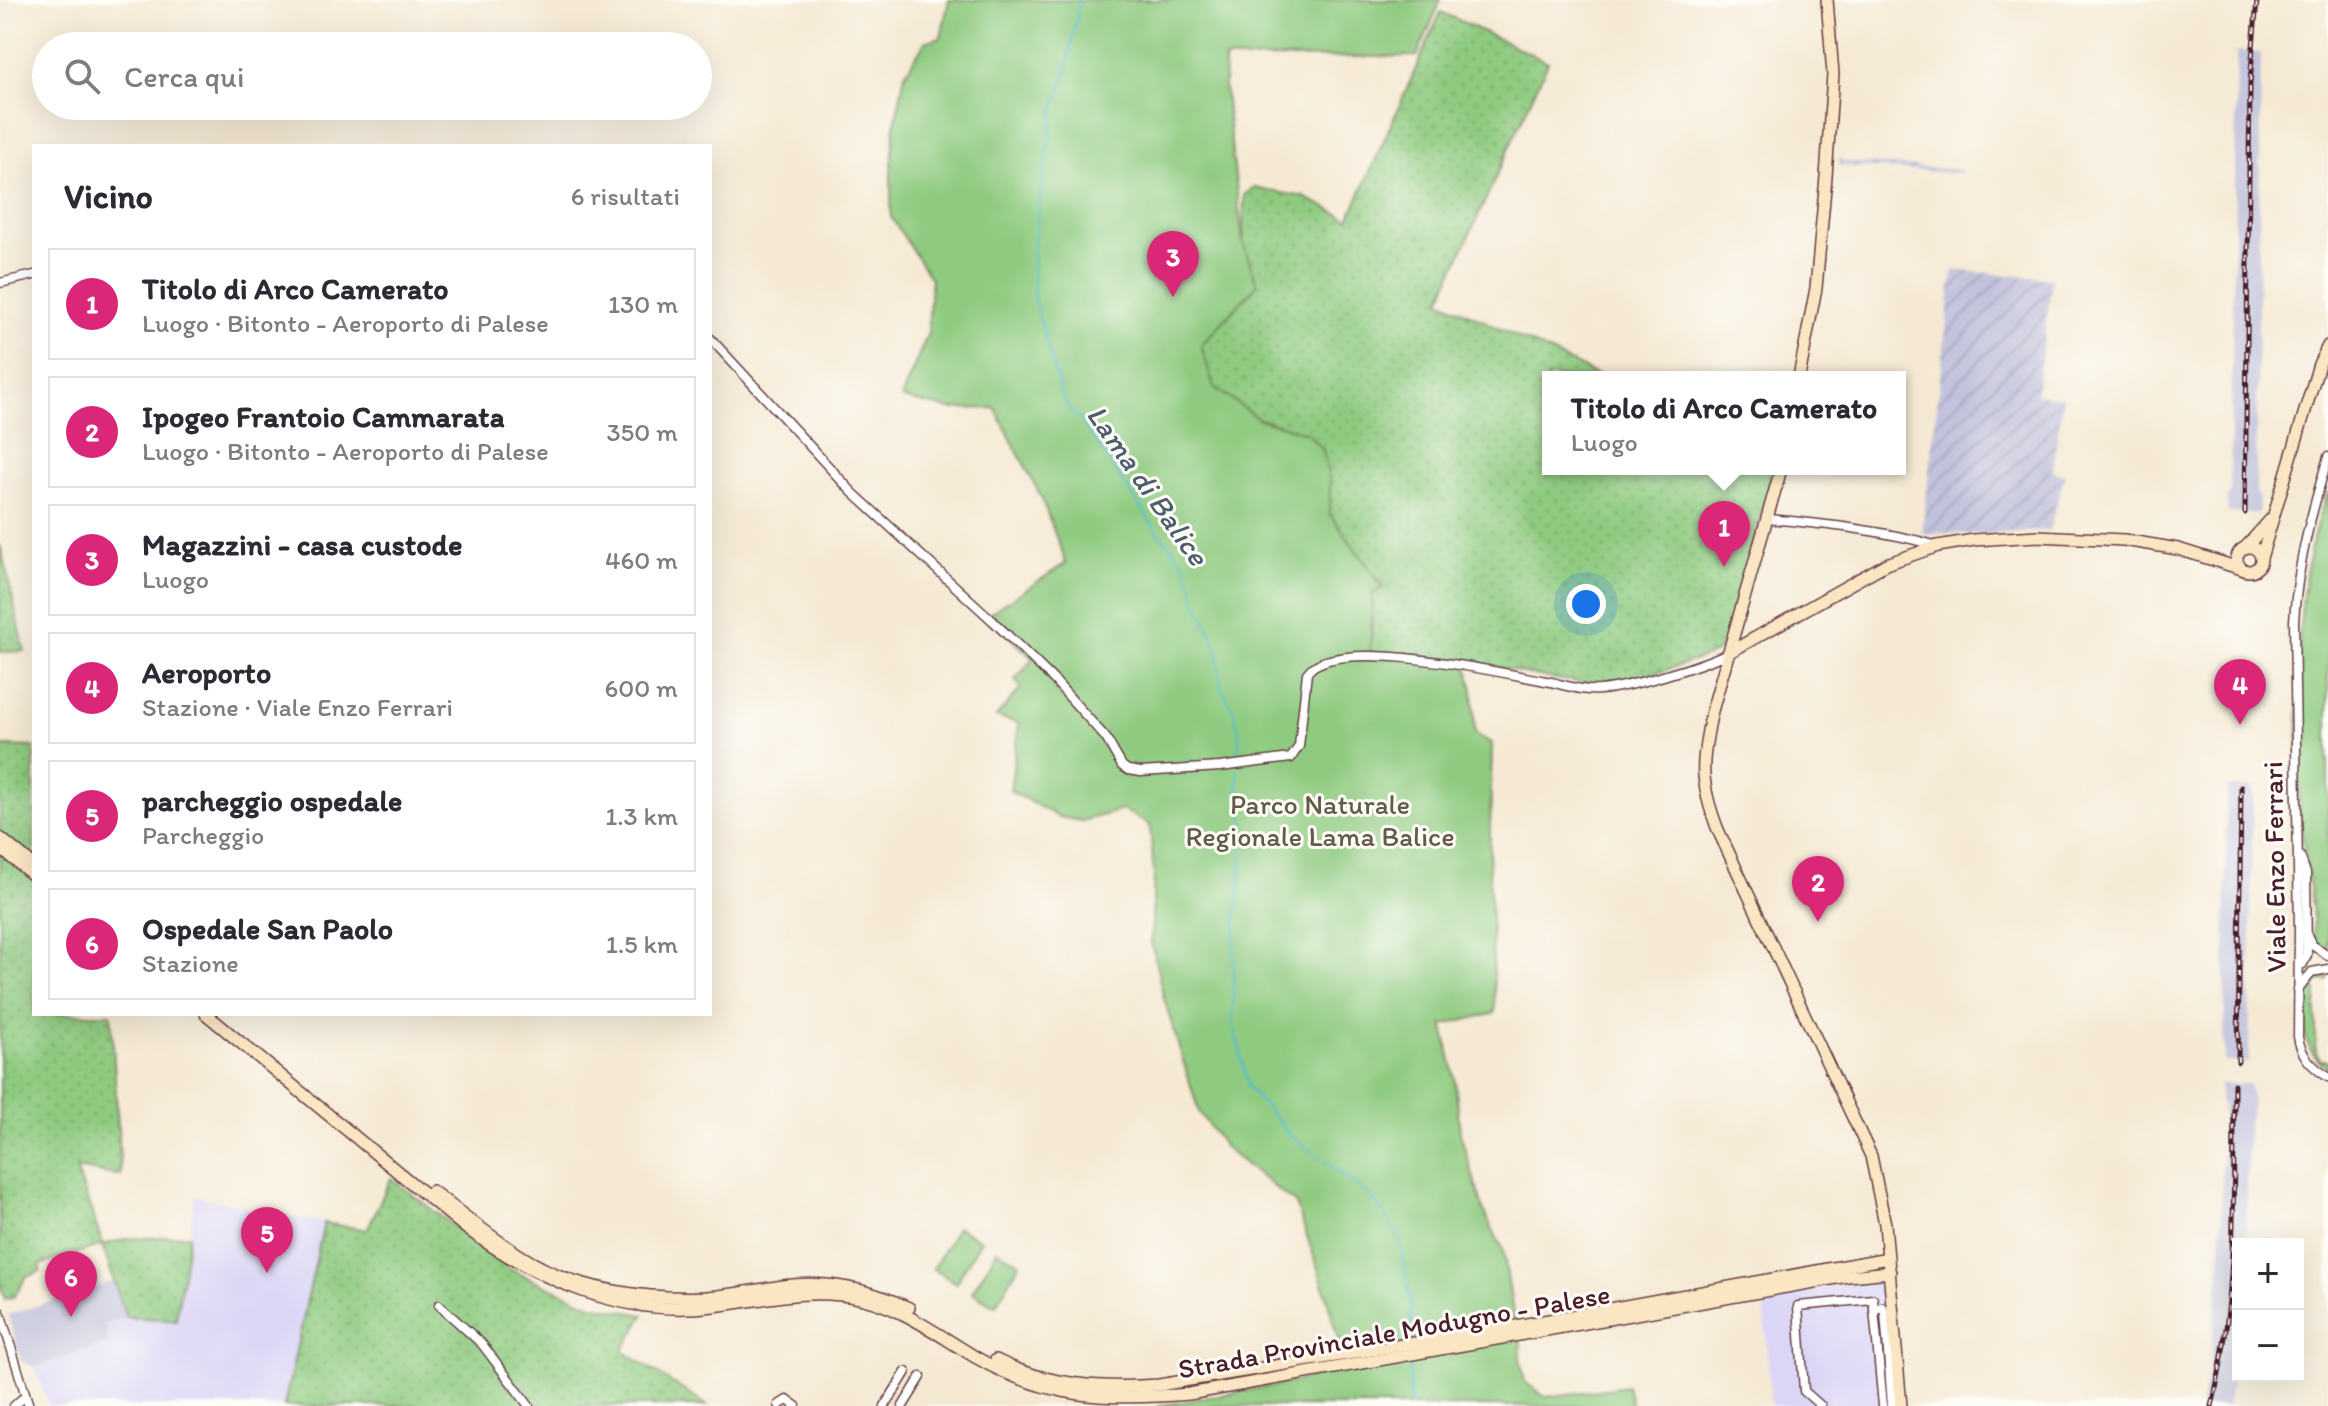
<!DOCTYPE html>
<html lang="it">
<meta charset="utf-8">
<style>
body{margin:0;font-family:Itim,sans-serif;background:#f2f2f3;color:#2b2b33}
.controls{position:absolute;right:24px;bottom:24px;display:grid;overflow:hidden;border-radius:0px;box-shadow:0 8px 32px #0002}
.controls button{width:72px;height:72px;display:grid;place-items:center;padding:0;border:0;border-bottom:2px solid #e1e1e2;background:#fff;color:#2b2b33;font:40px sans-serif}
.you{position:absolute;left:1586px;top:604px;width:28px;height:28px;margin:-20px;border:6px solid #fff;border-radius:50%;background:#1a73e8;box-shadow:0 0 0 12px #1a73e833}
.badge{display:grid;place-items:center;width:52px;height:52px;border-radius:50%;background:#db2777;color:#fff;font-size:26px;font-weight:700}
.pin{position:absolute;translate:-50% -66px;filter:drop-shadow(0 2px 4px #0008)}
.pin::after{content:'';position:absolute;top:42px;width:28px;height:24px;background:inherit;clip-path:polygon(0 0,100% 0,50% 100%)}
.popup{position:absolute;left:1542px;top:371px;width:364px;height:104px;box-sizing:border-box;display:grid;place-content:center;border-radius:0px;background:#fff;filter:drop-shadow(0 2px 6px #0005);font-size:26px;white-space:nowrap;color:#7c7c81}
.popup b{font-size:30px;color:#2b2b33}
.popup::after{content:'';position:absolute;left:50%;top:100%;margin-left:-16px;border:16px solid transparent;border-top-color:#fff}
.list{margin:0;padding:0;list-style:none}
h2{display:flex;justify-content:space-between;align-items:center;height:104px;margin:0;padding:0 32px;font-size:34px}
h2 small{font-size:26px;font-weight:400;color:#7c7c81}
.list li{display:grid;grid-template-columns:52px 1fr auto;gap:24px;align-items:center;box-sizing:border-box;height:112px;margin:0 16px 16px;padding:0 16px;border:2px solid #e1e1e2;border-radius:0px}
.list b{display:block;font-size:30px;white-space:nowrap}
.list p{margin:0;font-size:26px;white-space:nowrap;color:#7c7c81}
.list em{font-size:26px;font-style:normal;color:#7c7c81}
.icon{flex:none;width:44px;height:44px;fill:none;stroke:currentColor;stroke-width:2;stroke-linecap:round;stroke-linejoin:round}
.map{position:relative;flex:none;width:2328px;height:1406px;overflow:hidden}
.search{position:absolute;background:#fff;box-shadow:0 8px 32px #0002;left:32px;top:32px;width:680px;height:88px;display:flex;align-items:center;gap:20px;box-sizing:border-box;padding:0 28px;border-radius:44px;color:#7c7c81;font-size:30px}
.panel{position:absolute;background:#fff;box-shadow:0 8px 32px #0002;left:32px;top:144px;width:680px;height:872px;border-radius:0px}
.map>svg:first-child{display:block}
</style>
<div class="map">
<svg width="2328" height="1406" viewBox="0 0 2328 1406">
<defs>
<pattern id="industrial-furrows" width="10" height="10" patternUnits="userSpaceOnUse" patternTransform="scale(2)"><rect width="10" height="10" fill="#c2c2dc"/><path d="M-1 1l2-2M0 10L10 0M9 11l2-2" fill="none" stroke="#a8a6bd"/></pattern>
<pattern id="grass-dots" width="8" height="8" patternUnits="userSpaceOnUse" patternTransform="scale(2)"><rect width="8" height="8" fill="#8eca7f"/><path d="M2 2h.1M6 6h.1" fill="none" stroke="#7cad6e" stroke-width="1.8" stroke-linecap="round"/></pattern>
</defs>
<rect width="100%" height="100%" fill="#fdfcf7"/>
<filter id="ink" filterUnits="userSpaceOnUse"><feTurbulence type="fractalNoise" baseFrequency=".0125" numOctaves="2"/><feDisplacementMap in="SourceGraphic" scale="16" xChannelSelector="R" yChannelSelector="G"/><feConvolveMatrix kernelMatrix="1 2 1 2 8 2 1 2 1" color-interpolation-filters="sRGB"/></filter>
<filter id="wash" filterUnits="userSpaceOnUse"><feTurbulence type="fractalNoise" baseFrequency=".006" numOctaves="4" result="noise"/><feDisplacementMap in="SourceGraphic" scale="32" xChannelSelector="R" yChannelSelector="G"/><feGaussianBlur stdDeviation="1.8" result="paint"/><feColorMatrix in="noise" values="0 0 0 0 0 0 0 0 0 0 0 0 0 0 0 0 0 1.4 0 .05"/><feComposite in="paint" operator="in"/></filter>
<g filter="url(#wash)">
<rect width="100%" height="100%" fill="#f5e9d3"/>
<g fill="#dcd6f6">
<polygon points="195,1196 324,1223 284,1406 49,1406 34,1367 109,1343 103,1324 126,1317 176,1320"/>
<polygon points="1859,1280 1873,1280 1883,1288 1895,1406 1771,1406 1763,1297"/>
</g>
<g fill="url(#industrial-furrows)">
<polygon points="1839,158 1846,162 1961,170 1960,173 1839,166"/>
<polygon points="1953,270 2052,279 2036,394 2063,398 2052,471 2065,475 2049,530 1982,534 1922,533"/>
</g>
<g fill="#c2c2dc">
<polygon points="2237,51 2261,53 2256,493 2259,498 2258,513 2227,513 2227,498 2230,493"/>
<polygon points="2227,787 2253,787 2249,1062 2224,1062"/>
<polygon points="2220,1084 2249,1084 2252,1098 2251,1115 2248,1121 2246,1244 2238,1244 2238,1352 2227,1406 2200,1406 2210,1362 2221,1260 2223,1106 2220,1100"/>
<polygon points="114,1281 126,1317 104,1324 109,1343 34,1367 21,1361 8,1315"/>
</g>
<g fill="url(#grass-dots)" stroke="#6c7455" stroke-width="2">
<polygon points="1441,12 1548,62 1440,300 1601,377 1548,377 1548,469 1771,469 1768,489 1724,643 1716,653 1666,670 1605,685 1554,679 1456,659 1370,652 1373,594 1383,586 1329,513 1330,483 1307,433 1259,419 1213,387 1201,345 1257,285 1243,242 1244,195 1254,188 1304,197 1349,219"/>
<polygon points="0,544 25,651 0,652"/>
<polygon points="0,746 34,747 34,1014 111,1014 121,1176 76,1168 103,1245 126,1239 189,1235 176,1320 126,1317 102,1245 40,1265 41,1271 26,1277 15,1296 5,1299 0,1283"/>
<path d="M2324 972 2328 973V980L2316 981V1053L2321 1060H2328V1069C2320 1063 2311 1055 2308 1044 2302 1026 2302 992 2312 976Z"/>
<polygon points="391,1178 511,1270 591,1305 644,1315 623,1351 708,1406 284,1406 324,1223 367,1230"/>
</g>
<g fill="#8eca7f" stroke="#6c7455" stroke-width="2">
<polygon points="949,0 1441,0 1417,56 1225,59 1224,85 1243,242 1257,285 1201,345 1214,387 1259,419 1307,433 1323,450 1330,483 1329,513 1383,587 1373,594 1370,652 1366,653 1467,664 1473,690 1475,734 1492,743 1489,873 1495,1013 1443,1025 1455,1079 1460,1133 1484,1212 1503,1250 1514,1318 1521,1344 1520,1359 1525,1382 1545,1397 1627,1386 1632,1406 1157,1406 1280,1385 1346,1369 1323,1283 1296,1204 1226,1149 1199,1112 1164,999 1151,941 1154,876 1150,825 1123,810 1081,821 1059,817 1010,791 1019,723 996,717 1021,688 1015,680 1033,659 987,615 1066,563 1041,497 995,408 950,409 901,398 928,333 931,279 891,217 891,173 895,124 905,74 925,42 941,37"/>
<path d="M2328 492V950L2322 948 2314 939C2314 893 2302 850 2299 804 2300 703 2289 587 2328 492Z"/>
<polygon points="957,1227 981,1240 956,1283 933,1269"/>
<polygon points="997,1250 1020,1263 995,1306 972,1292"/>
</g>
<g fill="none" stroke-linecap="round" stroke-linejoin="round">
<g stroke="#51bace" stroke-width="2">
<polyline points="1080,0 1066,73 1054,109 1033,248 1034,299 1061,393 1070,410 1080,419 1158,532 1184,562 1199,606 1218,649 1221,687 1234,712 1239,732 1238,763"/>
<polyline points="1238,769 1238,790 1245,825 1234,949 1233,1022 1248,1087 1290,1135 1371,1196 1398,1234 1411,1301 1411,1338"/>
<polyline points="1410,1406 1410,1360"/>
</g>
</g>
</g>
<g filter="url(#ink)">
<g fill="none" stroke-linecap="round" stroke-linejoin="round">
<g stroke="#643d44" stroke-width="11">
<g id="street">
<polyline points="0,283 34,275"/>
<path d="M710 338 852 492 993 621 1055 681 1106 738 1122 766 1128 770 1141 772 1220 767 1291 758 1299 746 1307 673C1333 634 1502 673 1546 681 1562 684 1583 692 1600 690 1635 686 1698 667 1730 652"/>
<path d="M2328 457C2312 512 2297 564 2294 621L2299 929 2298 1037C2301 1056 2312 1067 2328 1077"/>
<path d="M1768 519C1824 524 1883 530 1938 546"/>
<polyline points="2300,856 2306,873 2307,955 2303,964"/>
<polyline points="2307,935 2312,945 2328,955"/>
<polyline points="2298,990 2312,972 2328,969"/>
<polyline points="439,1305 482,1344 529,1406"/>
<polyline points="1874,1309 1883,1406"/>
<polyline points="0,1312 29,1406"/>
<polyline points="779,1405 787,1400 796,1406"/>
<polyline points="14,1406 25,1396"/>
<polyline points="885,1406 906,1372"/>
<polyline points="903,1406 921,1377"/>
<polyline points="1821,1406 1804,1391 1798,1306 1873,1299 1874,1309 1882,1307 1885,1313 1892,1406"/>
</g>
</g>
<g stroke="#643d44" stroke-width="14">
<g id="secondary">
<polyline points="1799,377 1816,288 1826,177 1833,74 1827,0"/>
<path d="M1781 469 1712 711C1701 761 1699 781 1718 830L1871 1156 1885 1224 1901 1406"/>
<circle cx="2249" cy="559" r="12"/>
<polyline points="2245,548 2271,519"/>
<polyline points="2261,558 2319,364 2328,346"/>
<polyline points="1730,652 1886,564 1938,546 1974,540 2037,536 2124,540 2178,549 2242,569"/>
<polyline points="0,838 34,866"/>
<polyline points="0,848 34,876"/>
<path d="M206 1014 466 1228C537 1280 624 1318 714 1306 763 1300 810 1287 859 1298 904 1308 938 1335 977 1358 1050 1400 1107 1400 1189 1394L1848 1276 1890 1272"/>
<path d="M432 1191C464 1215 496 1242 531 1262 581 1291 650 1300 707 1297 736 1295 764 1288 792 1285 834 1281 871 1290 909 1308"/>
<path d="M996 1360C1046 1386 1104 1389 1159 1385L1499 1329 1888 1258"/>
</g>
</g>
<use href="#street" stroke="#fff" stroke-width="8"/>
<use href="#secondary" stroke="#fbe6c4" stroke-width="11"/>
<g stroke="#4a1f2b" stroke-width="5">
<g id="rail">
<polyline points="2245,513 2250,83 2257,0"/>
<polyline points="2238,1062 2241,787"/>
<path d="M2212 1406C2238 1301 2233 1192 2234 1084"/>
</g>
</g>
<use href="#rail" stroke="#fdfcf7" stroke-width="2" stroke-dasharray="6" stroke-linecap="butt"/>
</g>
</g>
<g text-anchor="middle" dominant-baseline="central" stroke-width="6" stroke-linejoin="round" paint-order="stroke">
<g font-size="28" fill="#625b48" stroke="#fdfcf7">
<text x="1320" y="804">Parco Naturale<tspan x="1320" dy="32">Regionale Lama Balice</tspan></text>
</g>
<g font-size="28" fill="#4a1f2b" stroke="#fdfcf7">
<text transform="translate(2274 867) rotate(-91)">Viale Enzo Ferrari</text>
<text transform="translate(1394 1331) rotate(-10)">Strada Provinciale Modugno - Palese</text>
</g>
<g font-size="30" font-style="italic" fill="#4d5d6c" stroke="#fdfcf7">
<text transform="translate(1148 485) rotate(55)">Lama di Balice</text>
</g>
</g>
</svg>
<div class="controls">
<button>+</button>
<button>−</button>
</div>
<div class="you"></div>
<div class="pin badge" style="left:1724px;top:567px">1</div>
<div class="popup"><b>Titolo di Arco Camerato</b>Luogo</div>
<div class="pin badge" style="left:1818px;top:922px">2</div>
<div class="pin badge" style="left:1173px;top:297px">3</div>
<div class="pin badge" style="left:2240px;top:725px">4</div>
<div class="pin badge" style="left:267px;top:1273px">5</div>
<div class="pin badge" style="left:71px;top:1317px">6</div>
<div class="search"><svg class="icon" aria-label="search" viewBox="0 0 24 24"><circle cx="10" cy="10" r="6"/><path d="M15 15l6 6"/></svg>Cerca qui</div>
<section class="panel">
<h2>Vicino<small>6 risultati</small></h2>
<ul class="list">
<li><span class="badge">1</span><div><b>Titolo di Arco Camerato</b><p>Luogo · Bitonto - Aeroporto di Palese</p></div><em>130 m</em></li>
<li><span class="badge">2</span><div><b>Ipogeo Frantoio Cammarata</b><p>Luogo · Bitonto - Aeroporto di Palese</p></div><em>350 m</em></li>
<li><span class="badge">3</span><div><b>Magazzini - casa custode</b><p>Luogo</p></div><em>460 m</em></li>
<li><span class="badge">4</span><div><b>Aeroporto</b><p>Stazione · Viale Enzo Ferrari</p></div><em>600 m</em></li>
<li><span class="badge">5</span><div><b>parcheggio ospedale</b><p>Parcheggio</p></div><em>1.3 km</em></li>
<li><span class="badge">6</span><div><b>Ospedale San Paolo</b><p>Stazione</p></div><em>1.5 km</em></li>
</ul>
</section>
</div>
